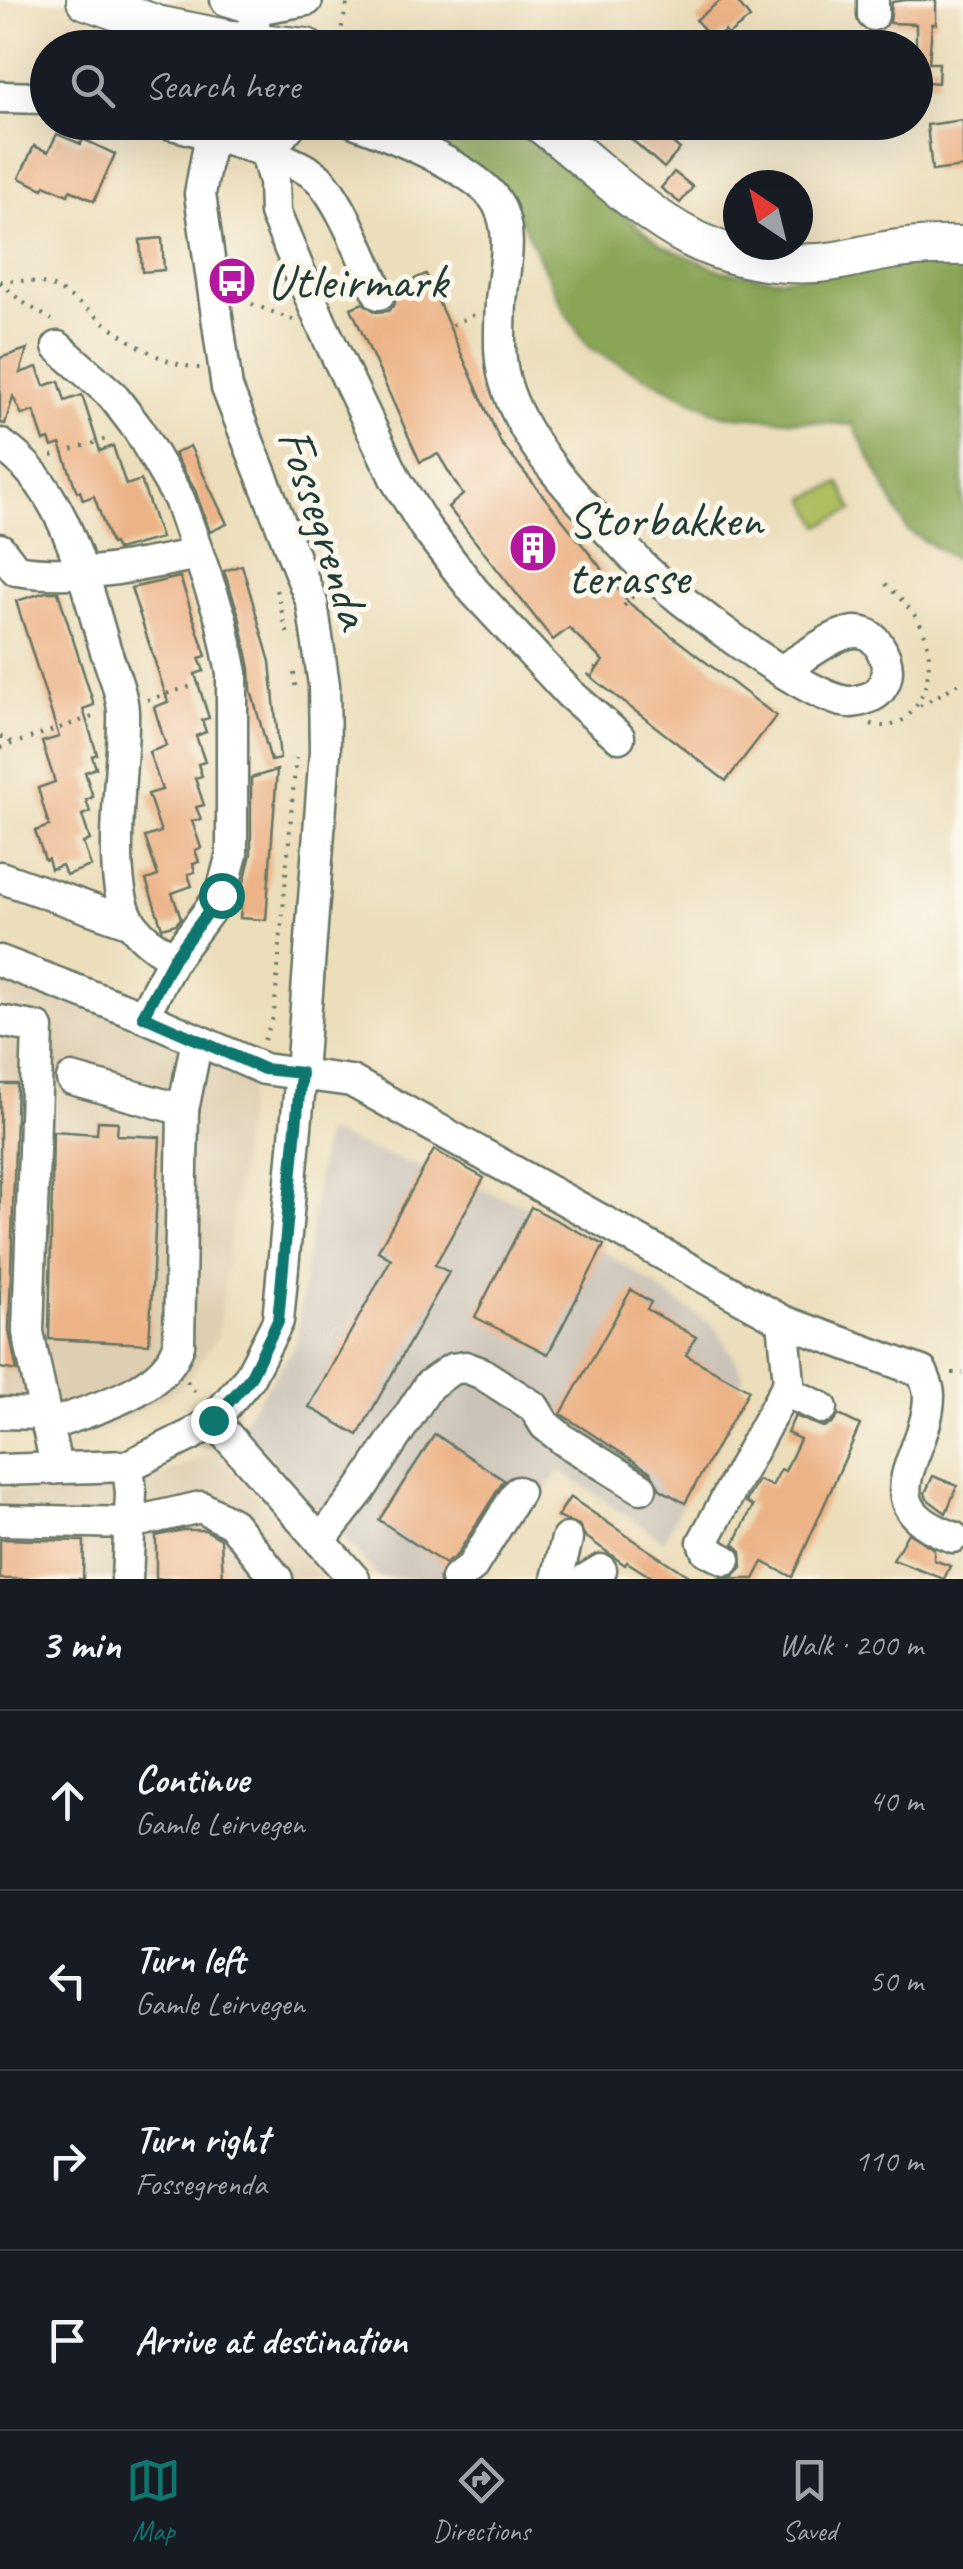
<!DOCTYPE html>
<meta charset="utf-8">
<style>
body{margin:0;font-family:Caveat,sans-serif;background:#20242c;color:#f1f3f6}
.compass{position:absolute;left:723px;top:170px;width:90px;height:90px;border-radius:50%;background:#171b24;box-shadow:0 10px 40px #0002;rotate:325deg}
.stop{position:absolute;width:30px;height:30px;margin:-22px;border:8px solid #0f766e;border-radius:50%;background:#fff}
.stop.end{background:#0f766e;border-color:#fff;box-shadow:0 2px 10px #0008}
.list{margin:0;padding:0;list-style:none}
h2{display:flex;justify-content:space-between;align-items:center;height:130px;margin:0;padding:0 40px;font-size:42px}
h2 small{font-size:32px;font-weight:400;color:#9ea1a6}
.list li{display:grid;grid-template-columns:65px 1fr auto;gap:30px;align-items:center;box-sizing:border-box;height:180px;padding:0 40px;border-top:2px solid #363941}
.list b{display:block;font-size:38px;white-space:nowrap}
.list p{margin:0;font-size:32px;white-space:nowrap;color:#9ea1a6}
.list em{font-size:32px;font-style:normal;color:#9ea1a6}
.icon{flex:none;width:55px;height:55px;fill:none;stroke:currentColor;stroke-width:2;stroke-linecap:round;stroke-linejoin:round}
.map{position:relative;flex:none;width:963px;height:1579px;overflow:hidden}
.search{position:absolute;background:#171b24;box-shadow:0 10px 40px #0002;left:30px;right:30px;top:30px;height:110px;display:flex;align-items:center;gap:25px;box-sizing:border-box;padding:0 35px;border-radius:55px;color:#9ea1a6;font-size:38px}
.sheet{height:850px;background:#171b24}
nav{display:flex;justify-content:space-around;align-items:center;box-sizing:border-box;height:140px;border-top:2px solid #363941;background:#171b24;font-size:28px;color:#9ea1a6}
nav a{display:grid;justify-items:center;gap:5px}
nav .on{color:#0f766e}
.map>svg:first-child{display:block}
</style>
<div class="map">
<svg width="963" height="1579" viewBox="0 0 963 1579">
<rect width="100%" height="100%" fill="#fbf7ec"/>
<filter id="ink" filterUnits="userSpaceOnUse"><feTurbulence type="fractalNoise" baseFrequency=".01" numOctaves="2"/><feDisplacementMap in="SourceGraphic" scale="20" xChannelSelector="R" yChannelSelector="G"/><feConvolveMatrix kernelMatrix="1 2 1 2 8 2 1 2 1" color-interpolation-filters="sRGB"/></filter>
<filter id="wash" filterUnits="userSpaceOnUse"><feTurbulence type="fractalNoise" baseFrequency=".0048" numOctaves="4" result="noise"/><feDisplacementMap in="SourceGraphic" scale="40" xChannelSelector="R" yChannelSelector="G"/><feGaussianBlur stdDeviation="2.25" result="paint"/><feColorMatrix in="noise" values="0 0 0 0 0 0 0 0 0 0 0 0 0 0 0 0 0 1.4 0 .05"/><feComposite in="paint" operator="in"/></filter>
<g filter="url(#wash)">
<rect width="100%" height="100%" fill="#ecdebb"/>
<g fill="#dfcfb2">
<polygon points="0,968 251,1075 218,1336 182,1387 100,1432 0,1432"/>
<polygon points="217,1451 324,1579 0,1579 0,1490 134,1488"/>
</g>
<polygon fill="#cbc3b8" points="324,1132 552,1215 716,1328 744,1375 664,1541 560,1470 478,1579 381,1579 240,1425 295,1347"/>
<polygon fill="#aebe60" stroke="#667e4a" stroke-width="2.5" points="840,483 853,510 820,526 806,498"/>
<polygon fill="#8aa556" stroke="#547145" stroke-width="2.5" points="370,123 499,123 527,136 661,245 723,271 776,279 891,264 963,260 963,564 907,530 853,425 722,415 590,349 567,315 509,196"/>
<g id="blocks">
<g fill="#ecb387">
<polygon points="721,0 736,0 750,18 728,35 725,31 713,41 696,20"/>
<polygon points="906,0 936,0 936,24 932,24 929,63 939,63 938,83 916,81 916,24 890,23 892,2"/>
<polygon points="963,120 963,167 932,171 927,125"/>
<polygon points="612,122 649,122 680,149 664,168"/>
<polygon points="57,134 81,144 83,139 115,154 94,201 70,190 68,195 45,185 43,189 19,178 34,146 48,152"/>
<polygon points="674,172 693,187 680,203 661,188"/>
<polygon points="162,238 164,270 142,272 140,240"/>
<polygon points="426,274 501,443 629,603 776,716 726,781 591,677 603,661 569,628 553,640 448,507 463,495 438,454 420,462 351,308 363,303 376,312 388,311 395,304 396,287"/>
<polygon points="27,349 20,373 37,367 44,386 59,381 65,401 82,395 100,451 113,446 126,485 141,480 161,538 117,550 114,543 111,544 94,496 83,500 80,491 77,492 60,444 52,447 49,439 44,441 34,411 22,415 13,397 5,424 0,423 0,358"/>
<polygon points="190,446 227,524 210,532 195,490 174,454"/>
<polygon points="242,565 270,662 280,759 271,761 251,690 250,669 239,615 224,571"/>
<polygon points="180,577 206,656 199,658 204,671 195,674 209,718 202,720 206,732 196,736 205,762 198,764 202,776 195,778 204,805 196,807 201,819 192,821 201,848 195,850 199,862 193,864 195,872 188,874 192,886 172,893 181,918 176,924 162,928 146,880 158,876 145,837 161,832 148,794 162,790 149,752 166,746 154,707 168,702 131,588"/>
<polygon points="46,592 58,592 94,705 83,709 97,754 92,756 96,768 85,772 93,797 86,800 90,812 82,815 90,840 83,843 91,866 66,875 62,865 51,869 48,859 45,860 35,831 49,826 38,788 55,782 42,742 59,737 16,601"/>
<polygon points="277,770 266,920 240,918 243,887 251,854 251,778"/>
<polygon points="0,1084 17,1084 9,1331 17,1371 0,1368"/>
<polygon points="98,1121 118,1122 117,1135 160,1137 149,1344 49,1339 53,1131 97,1134"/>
<polygon points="434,1150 484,1178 435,1265 449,1272 358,1435 309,1407 391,1259 378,1251"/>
<polygon points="531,1207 604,1245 548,1354 475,1317"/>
<polygon points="631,1290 651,1302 647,1309 696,1337 686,1355 749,1390 685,1503 660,1489 651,1472 561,1414"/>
<polygon points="839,1415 860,1425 792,1577 763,1562 754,1579 716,1579 734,1576 742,1568 741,1551 734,1544 753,1506 746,1502 758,1480 772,1486 781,1469 785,1471 800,1439 787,1433 795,1416 823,1427 832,1424"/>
<polygon points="435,1434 504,1480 457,1555 445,1564 379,1520"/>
<polygon points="933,1476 957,1486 946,1513 927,1499 925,1493"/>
<polygon points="570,1497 639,1544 693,1579 654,1579 627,1562 625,1565 585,1536 579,1525 557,1517"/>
<polygon points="183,1530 205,1530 221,1539 223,1579 156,1579 156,1536"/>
<polygon points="908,1533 934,1549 934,1560 950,1566 944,1579 893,1560"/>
<polygon points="0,1539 84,1541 83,1579 0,1579"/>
</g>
</g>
</g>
<g filter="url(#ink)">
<use href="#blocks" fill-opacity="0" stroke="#677563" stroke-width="2.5"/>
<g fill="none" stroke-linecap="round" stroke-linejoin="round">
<g stroke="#677563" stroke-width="35">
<g id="minor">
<polyline points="226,0 255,9 253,42"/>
<polyline points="255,9 307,0"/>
<polyline points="873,15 873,0"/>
<polyline points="0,97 48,98"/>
<path d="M163 122C197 130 302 157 322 182 346 211 363 260 379 294"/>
<polyline points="293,122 266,154 274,181 275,213 321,323 396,480 425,527 474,591 570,694 619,737"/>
<path d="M354 122C390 135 480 170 498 204 514 234 504 269 501 301 500 331 497 362 508 391 531 457 594 515 641 565 672 596 808 700 849 702 856 702 872 698 877 693 887 684 889 670 885 658 864 600 814 655 781 670"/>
<polyline points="58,347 112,395 138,429 179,499 221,619 232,673 232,854 221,895 174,958 143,1016"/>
<path d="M0 444C65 487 83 576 104 645 110 666 122 690 123 712 125 765 103 882 132 924 143 939 158 950 174 958"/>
<path d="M0 549 16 570C78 580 137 566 198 554"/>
<polyline points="0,877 131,923"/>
<path d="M0 961 143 1016 264 1069 351 1081 783 1321 922 1372C925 1379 929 1387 929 1395 929 1456 862 1504 953 1537"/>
<polyline points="0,1021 38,1028 28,1332 53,1452 52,1469"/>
<polyline points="72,1079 183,1110"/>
<polyline points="785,1391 822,1408"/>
<polyline points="0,1413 45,1414"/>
<polyline points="213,1420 354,1579"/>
<path d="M47 1426C91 1409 164 1393 179 1345L183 1110 197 1040"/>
<polyline points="0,1470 128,1466 191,1435 213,1420 249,1378 278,1321 301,1073 325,752 324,685 312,603 227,388 200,194 213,122"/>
<polyline points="0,1520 130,1523 201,1507 233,1524 277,1579"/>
<polyline points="320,1541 361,1489 429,1385 452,1369 465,1367 481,1373 534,1407 545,1425 565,1441 641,1488"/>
<polyline points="725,1560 706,1550 703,1542 789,1382 783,1321"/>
<polyline points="127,1579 131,1493 128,1466"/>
<polyline points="456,1579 471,1568 518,1492"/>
<polyline points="557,1579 567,1539"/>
<polyline points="586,1579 601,1570"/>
</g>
</g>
<g stroke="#677563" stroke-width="42">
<g id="major">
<polyline points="86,0 157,25 231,40 306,48"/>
<path d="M539 122C635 196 686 270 818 263 838 262 859 256 879 252 906 247 935 245 963 246"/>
</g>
</g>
<g stroke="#677563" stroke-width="4" stroke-dasharray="2.5 8" stroke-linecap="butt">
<polyline points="337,48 348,0"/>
<path d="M0 281C18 281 38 279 55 288 103 315 142 363 200 368"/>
<polyline points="0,282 21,301 52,320"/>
<polyline points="242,300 293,320"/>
<polyline points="452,325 474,315"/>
<polyline points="52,456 110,438"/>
<polyline points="276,590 289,639"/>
<polyline points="624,606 635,594"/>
<polyline points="294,673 296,693"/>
<polyline points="588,676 598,666"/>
<polyline points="147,700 205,682"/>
<polyline points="920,706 963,681"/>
<path d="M871 724C918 739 938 669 925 635 917 612 897 596 881 579"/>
<polyline points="0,737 5,737 12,743"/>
<polyline points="0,748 95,716"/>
<polyline points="264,1040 274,1015 296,758"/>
<polyline points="952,1373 963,1373"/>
<polyline points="187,1381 199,1398"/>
</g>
<use href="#minor" stroke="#fff" stroke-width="30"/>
<use href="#major" stroke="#fff" stroke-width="38"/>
</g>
</g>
<g fill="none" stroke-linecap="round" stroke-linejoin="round" filter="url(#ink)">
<polyline stroke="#0f766e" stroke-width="12" points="213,1420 250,1378 278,1321 301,1073 264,1069 143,1016 174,958 221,895"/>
</g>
<defs>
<g id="bus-disc" transform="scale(2.5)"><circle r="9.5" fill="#b5179e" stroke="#fbf7ec"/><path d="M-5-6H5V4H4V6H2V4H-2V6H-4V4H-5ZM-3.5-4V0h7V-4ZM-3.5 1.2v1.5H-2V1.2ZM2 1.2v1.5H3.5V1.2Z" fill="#fff"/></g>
<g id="building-disc" transform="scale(2.5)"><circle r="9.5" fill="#b5179e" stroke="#fbf7ec"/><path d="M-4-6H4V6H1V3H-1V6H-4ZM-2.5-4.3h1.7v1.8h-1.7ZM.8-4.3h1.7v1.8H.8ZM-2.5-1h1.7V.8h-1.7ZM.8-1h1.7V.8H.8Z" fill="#fff"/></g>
</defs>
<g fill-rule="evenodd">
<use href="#bus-disc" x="232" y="281"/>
<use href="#building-disc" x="533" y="548"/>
</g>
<g text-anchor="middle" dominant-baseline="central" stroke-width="10" stroke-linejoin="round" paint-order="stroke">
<g font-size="50" fill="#1f3d34" stroke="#fbf7ec" text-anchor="start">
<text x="267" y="281">Utleirmark</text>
<text x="568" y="519">Storbakken<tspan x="568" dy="58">terasse</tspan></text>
</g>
<g font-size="50" fill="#1f3d34" stroke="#fbf7ec">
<text transform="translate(325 528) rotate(72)">Fossegrenda</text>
</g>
</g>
</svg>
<svg class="compass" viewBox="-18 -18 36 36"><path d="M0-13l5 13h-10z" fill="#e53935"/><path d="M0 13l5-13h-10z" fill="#9ea1a6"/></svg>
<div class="stop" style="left:221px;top:895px"></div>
<div class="stop end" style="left:213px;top:1420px"></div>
<div class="search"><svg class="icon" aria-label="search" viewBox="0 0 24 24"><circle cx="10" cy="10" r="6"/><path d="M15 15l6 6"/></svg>Search here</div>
</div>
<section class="sheet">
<h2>3 min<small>Walk · 200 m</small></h2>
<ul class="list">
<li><svg class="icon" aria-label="ahead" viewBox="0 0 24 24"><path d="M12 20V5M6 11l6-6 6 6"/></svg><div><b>Continue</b><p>Gamle Leirvegen</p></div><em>40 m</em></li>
<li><svg class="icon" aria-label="left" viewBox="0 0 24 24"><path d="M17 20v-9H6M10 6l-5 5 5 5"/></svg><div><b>Turn left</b><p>Gamle Leirvegen</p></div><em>50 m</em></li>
<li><svg class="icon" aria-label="right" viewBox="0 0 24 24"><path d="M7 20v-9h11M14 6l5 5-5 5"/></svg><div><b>Turn right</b><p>Fossegrenda</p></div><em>110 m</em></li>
<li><svg class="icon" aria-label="arrive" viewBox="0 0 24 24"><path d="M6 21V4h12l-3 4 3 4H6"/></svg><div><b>Arrive at destination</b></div></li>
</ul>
</section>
<nav>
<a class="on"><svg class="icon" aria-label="map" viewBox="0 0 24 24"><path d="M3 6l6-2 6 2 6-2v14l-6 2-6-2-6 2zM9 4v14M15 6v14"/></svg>Map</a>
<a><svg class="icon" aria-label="directions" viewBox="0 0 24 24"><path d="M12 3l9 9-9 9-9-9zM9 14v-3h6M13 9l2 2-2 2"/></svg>Directions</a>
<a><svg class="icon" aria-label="saved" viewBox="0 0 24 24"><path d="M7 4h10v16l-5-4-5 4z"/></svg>Saved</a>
</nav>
